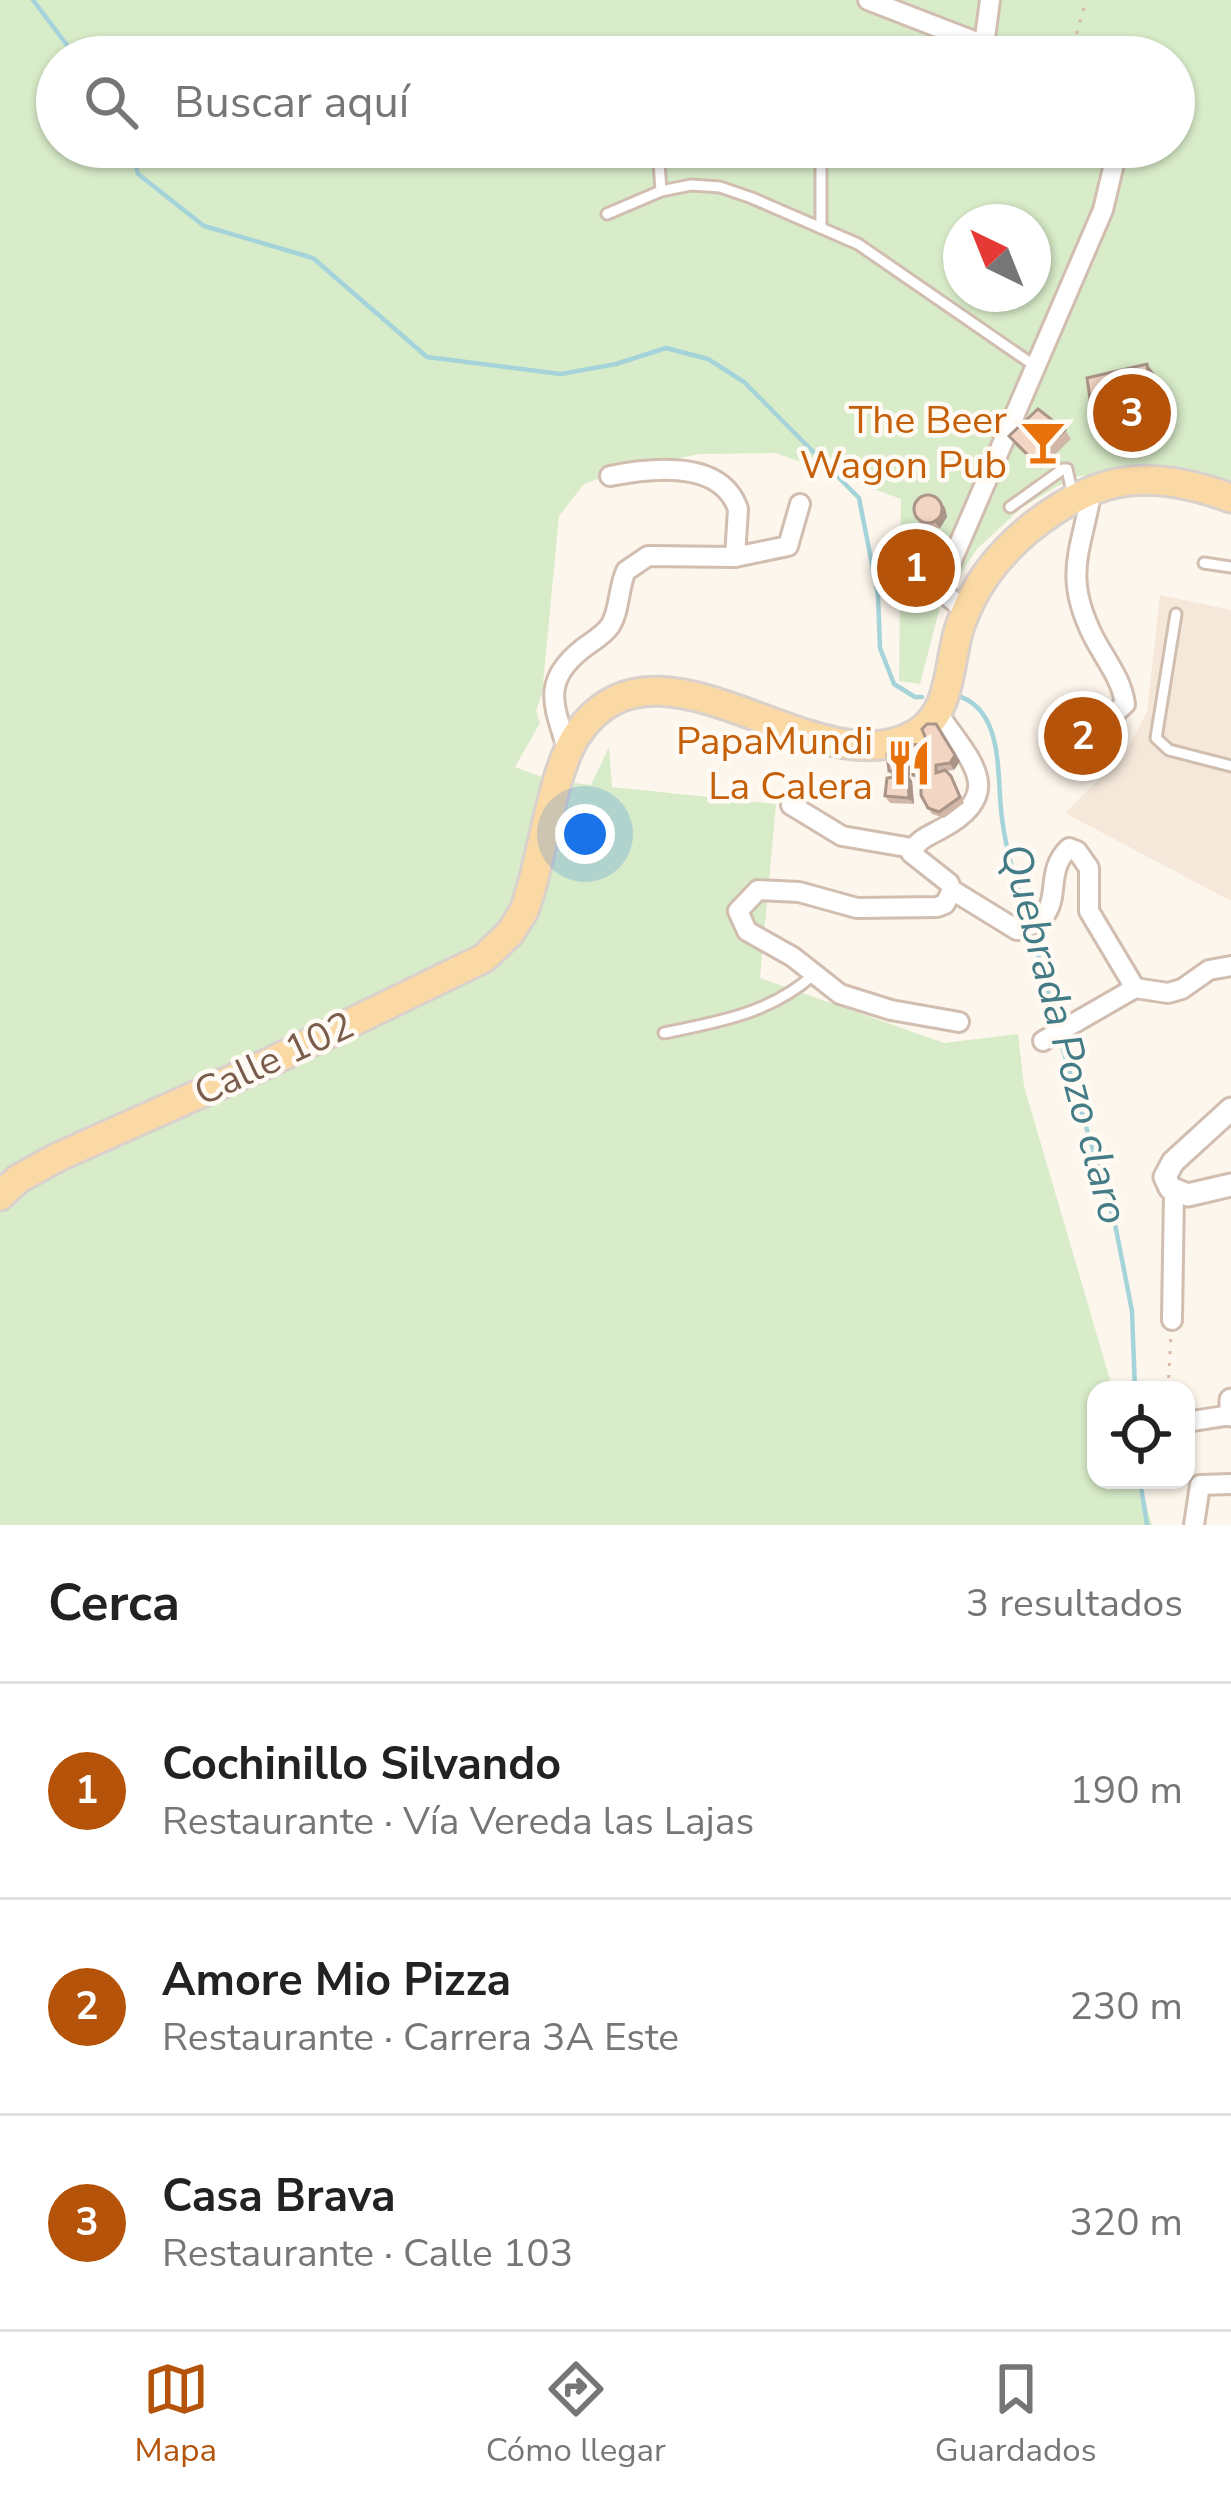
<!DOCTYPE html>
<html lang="es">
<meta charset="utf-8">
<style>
body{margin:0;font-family:"Nunito Sans",sans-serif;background:#f6f6f6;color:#222}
.controls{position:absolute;right:36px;bottom:36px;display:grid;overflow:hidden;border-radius:24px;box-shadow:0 3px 9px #0004}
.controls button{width:108px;height:108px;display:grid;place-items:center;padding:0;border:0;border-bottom:3px solid #e0e0e0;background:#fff;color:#222;font:60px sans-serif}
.compass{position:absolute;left:943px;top:204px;width:108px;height:108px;border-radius:50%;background:#fff;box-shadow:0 3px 9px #0004;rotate:317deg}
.you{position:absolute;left:585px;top:834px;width:42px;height:42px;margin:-30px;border:9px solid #fff;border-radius:50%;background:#1a73e8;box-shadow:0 0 0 18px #1a73e833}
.badge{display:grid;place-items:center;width:78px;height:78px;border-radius:50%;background:#b45309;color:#fff;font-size:39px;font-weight:700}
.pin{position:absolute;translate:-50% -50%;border:6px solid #fff;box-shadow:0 3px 12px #0006}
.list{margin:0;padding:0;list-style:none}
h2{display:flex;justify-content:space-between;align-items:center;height:156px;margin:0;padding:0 48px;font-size:51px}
h2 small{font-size:39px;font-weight:400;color:#767676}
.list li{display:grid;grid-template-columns:78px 1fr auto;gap:36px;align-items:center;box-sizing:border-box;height:216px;padding:0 48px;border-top:3px solid #e0e0e0}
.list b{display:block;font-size:45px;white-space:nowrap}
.list p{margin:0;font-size:39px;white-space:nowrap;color:#767676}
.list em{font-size:39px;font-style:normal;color:#767676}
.icon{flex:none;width:66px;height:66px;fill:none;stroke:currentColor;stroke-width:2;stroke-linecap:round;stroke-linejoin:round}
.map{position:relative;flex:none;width:1231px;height:1525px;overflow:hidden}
.search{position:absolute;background:#fff;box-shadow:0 3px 9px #0004;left:36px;right:36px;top:36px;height:132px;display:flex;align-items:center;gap:30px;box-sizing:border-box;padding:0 42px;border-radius:66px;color:#767676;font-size:45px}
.sheet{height:804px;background:#fff}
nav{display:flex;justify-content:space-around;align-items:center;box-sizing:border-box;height:168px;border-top:3px solid #e0e0e0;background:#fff;font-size:33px;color:#767676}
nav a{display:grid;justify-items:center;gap:6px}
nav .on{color:#b45309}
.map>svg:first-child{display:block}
</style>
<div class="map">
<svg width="1231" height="1525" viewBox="0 0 1231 1525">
<rect width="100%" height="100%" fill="#fdf6ec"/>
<polygon fill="#f5e8da" points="1160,595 1231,610 1231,901 1065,813 1126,752 1147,712"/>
<path fill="#d8ecc9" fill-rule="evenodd" d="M0 0H1231V488L1125 471 1073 477 1021 508 977 549 941 603 920 684 899 681 901 499 776 453 699 454 621 470 584 484 559 516 542 694 536 711 540 723 515 767 550 780 591 785 609 747 612 787 776 804 760 978 944 1043 1018 1034 1024 1086 1113 1390H1096V1480H1139L1152 1525H0ZM57 57H1174V147H57ZM961 222H1033V294H961Z"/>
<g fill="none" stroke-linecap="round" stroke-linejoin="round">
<g stroke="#a5d3da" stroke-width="4.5">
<polyline points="33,0 76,57"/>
<polyline points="131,147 138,174 204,226 313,258 427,357 561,374 616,364 666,348 708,359 744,382 859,498 878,595 880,648 894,684 915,697 922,697"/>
<path d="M955 695C1006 708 996 778 1002 818 1006 852 1017 886 1028 918"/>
<polyline points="1031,929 1058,1028"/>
<polyline points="1060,1039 1115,1224 1132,1311 1135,1390"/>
<polyline points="1140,1480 1147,1525"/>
</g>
<g stroke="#d1beb0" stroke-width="15">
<g id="service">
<polyline points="658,147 661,191"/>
<polyline points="821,147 821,228"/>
<polyline points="607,214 661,191 691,185 720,187 752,198 858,244 1035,366"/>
<polyline points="1010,507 1063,469 1067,469 1072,492"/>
<polyline points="1204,563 1231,567"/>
<polyline points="1176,614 1156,738 1169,750 1231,766"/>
<path d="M664 1033C718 1022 771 1013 813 975"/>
</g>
</g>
<g stroke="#d1beb0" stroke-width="24">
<g id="minor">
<polyline points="868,0 984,45 1028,57"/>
<polyline points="984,45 990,0"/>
<path d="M610 476C650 468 721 459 738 509L735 557"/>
<polyline points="966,611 946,595 944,579 1103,210 1118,147"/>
<path d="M937 712C969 759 1009 793 941 829 928 836 917 840 911 853L949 883 952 890 1017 930C1073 916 1038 877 1069 848L1077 851 1089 868V911L1135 988"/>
<path d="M1077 747 1125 704C1122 679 1104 658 1093 636 1062 574 1082 550 1092 489"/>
<path d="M568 752C556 709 539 684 581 650 591 642 603 636 610 626 620 611 618 588 626 571L648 556 735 557 788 546 800 504"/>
<polyline points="791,805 842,836 912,848"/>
<polyline points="952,890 945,904 937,907 857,908 799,892 758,890 738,911 747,931 793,957 840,994 891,1010 959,1022"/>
<polyline points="1043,1041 1135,988 1168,993 1182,989 1209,970 1231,966"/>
<polyline points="1172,1320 1174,1192"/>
<polyline points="1186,1422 1231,1415"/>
<polyline points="1194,1525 1200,1485 1231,1484"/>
</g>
</g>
<g stroke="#d1beb0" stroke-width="27">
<g id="tertiary">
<polyline points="1231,1109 1173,1162 1165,1177 1170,1188 1188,1195 1231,1185"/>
<polyline points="1231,1400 1231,1415"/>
</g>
</g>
<g stroke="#dad1cd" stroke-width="33">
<path id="primary" d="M0 1196 18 1179 58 1157 264 1065 484 958 510 933 524 911C542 863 551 775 576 736 658 611 818 794 917 733 953 711 948 661 960 626 974 586 996 557 1028 530 1096 474 1149 468 1231 498"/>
</g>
<g stroke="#d9b8a5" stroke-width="3" stroke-dasharray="3 9" stroke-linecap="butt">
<polyline points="1070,57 1086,0"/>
<polyline points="1168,1390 1171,1334"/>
</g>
<use href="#service" stroke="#fff" stroke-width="9"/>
<use href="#minor" stroke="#fff" stroke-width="18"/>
<use href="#tertiary" stroke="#fff" stroke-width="21"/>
<use href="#primary" stroke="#fbd9a5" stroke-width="27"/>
</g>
<g fill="#d1b7a8">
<polygon points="1147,364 1156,376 1160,427 1103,440 1094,427"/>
<polygon points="1065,430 1071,439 1040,469 1015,445 1009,436"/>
<polygon points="945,508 947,517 940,528 930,530 922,525 917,519"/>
<polygon points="928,744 960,761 954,770 946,771 955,782 964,803 944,818 932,814 928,808 923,781 917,781 913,775"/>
<polygon points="905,749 910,755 910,776 909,776 912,781 914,804 890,803 885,796 892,777 889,771"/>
</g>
<g fill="#aa9588">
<polygon points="1147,364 1156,376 1160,427 1151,414"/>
<polygon points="940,501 945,508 947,517 940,528 935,522"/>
<polygon points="936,724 960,761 954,770 950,763"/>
<polygon points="905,749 910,755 910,776 906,770"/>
<polygon points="908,775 912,781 914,804 909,798"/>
</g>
<g fill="#f3d5c3" stroke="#aa9588" stroke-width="3">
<polygon points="1147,364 1151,414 1094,427 1087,378"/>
<polygon points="1038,409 1065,430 1033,460 1009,436"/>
<circle cx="928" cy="509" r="14"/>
<polygon points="927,724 936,724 955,755 950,763 936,765 936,773 945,770 951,776 960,797 939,812 928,808 921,795 921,783 928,776 913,775 911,745 928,744 922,729"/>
<polygon points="905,749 906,770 889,771 887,754"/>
<polygon points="908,775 909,798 885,796 887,778"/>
</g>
<defs>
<g id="bar-bare" transform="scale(3.6)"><path d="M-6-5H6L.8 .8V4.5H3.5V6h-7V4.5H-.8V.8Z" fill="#e8710a" stroke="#fffaf3" stroke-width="2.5" paint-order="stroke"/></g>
<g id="restaurant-bare" transform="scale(3.6)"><path d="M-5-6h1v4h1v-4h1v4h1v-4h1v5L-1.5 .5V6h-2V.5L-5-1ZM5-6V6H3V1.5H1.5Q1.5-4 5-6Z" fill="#e8710a" stroke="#fffaf3" stroke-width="2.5" paint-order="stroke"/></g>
</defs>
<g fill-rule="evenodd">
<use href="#bar-bare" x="1043" y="442"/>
<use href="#restaurant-bare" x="909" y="763"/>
</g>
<g text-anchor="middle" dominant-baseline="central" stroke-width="9" stroke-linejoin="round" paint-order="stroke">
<g font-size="39" fill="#c56008" stroke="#fffaf3" text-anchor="end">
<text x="1007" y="420">The Beer<tspan x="1007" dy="45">Wagon Pub</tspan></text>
<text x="873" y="741">PapaMundi<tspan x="873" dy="45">La Calera</tspan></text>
</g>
<g font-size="39" fill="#7a5c4d" stroke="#fffaf3">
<text transform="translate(274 1059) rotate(-25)">Calle 102</text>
</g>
<g font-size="42" font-style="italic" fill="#437c86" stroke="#fffaf3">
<text transform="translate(1064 1034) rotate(75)">Quebrada Pozo claro</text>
</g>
</g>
</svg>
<div class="controls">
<button><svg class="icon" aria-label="locate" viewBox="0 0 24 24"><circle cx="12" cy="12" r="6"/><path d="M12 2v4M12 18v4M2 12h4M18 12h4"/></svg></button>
</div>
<svg class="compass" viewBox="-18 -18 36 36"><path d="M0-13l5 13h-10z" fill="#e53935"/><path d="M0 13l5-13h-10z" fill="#767676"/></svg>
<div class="you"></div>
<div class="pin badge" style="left:916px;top:568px">1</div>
<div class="pin badge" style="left:1083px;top:736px">2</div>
<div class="pin badge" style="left:1132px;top:413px">3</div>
<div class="search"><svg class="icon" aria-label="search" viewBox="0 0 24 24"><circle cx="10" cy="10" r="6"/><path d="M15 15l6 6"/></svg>Buscar aquí</div>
</div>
<section class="sheet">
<h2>Cerca<small>3 resultados</small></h2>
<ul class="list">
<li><span class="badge">1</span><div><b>Cochinillo Silvando</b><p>Restaurante · Vía Vereda las Lajas</p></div><em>190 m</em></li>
<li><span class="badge">2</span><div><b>Amore Mio Pizza</b><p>Restaurante · Carrera 3A Este</p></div><em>230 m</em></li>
<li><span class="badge">3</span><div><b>Casa Brava</b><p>Restaurante · Calle 103</p></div><em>320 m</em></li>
</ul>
</section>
<nav>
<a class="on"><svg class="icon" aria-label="map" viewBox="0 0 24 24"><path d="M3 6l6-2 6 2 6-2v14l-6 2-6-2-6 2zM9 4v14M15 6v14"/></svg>Mapa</a>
<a><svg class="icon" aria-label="directions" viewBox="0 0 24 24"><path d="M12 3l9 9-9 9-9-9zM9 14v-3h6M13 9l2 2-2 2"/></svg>Cómo llegar</a>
<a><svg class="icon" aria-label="saved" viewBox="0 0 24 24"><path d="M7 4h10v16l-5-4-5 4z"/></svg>Guardados</a>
</nav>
